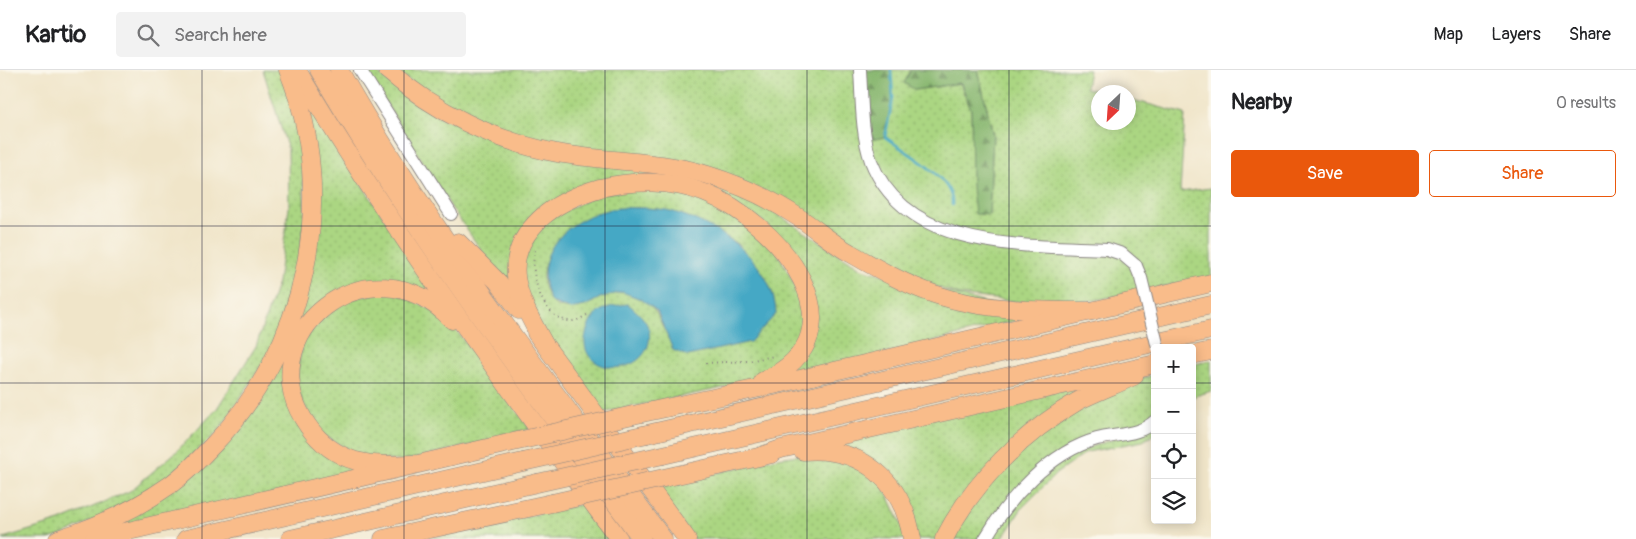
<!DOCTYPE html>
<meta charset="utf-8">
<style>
body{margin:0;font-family:Pangolin,sans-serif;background:#f2f2f2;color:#202124}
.controls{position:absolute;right:15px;bottom:15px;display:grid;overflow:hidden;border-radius:5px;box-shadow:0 2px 12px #0003}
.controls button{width:45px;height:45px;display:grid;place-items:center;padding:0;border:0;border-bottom:1px solid #e0e0e0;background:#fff;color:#202124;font:25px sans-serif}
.compass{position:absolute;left:1091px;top:15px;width:45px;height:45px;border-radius:50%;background:#fff;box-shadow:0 2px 12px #0003;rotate:205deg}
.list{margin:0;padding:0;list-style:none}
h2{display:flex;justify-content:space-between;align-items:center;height:65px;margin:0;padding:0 20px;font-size:21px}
h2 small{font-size:16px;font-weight:400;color:#757577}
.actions{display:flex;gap:10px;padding:15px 20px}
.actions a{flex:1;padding:11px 0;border:1px solid #ea580c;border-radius:5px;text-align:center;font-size:18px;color:#ea580c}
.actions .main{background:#ea580c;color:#fff}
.icon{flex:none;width:28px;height:28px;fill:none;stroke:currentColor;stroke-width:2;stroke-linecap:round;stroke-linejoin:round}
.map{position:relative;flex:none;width:1211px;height:469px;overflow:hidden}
header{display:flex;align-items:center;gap:30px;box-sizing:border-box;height:70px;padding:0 25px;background:#fff;border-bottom:1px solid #e0e0e0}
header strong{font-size:24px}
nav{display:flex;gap:28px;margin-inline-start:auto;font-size:18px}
.search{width:350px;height:45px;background:#f2f2f2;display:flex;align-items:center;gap:12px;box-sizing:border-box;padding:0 18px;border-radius:5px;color:#757577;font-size:19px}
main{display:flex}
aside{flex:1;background:#fff}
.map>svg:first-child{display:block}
</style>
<header>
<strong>Kartio</strong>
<div class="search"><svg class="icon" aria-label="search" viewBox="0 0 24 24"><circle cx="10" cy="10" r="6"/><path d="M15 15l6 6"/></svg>Search here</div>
<nav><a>Map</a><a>Layers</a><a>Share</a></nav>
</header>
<main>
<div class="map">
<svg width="1211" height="469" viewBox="0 0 1211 469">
<defs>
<pattern id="grass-dots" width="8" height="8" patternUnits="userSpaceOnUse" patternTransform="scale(1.25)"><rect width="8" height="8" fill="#abd682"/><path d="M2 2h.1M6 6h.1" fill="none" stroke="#93b771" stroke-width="1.8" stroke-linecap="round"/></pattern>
<pattern id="forest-firs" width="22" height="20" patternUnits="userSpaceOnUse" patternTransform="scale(1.25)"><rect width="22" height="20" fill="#88b770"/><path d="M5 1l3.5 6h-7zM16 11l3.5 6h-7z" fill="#6f945d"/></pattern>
</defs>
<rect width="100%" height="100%" fill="#fbf7ec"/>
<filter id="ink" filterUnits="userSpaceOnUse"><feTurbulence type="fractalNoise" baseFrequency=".02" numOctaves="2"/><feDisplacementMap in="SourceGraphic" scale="10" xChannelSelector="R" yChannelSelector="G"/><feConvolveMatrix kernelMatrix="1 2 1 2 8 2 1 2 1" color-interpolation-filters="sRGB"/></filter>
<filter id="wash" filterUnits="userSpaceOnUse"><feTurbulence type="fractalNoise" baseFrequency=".0096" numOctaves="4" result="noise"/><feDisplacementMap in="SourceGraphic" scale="20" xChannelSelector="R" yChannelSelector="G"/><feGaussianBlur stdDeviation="1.12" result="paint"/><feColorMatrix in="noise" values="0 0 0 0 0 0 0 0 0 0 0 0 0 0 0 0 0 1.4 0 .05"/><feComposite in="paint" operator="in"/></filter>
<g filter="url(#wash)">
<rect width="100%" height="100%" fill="#f0e5c9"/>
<g fill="url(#grass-dots)" stroke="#667c5e" fill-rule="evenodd">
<polygon points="263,0 282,0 301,68 305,146 296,211 272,279 219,361 156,418 65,464 49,469 0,469 60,451 130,421 176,382 216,340 256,276 278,212 289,138 288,80"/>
<polygon points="365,0 374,0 403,24 443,49 678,105 719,117 766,137 862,199 1033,246 786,309 815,242 763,151 637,108 540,144 512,224 451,137"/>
<polygon points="394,0 855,0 893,28 891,0 911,0 905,13 915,20 960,13 971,40 972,67 989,145 993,65 978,0 1089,0 1086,18 1105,22 1098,22 1098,52 1128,52 1129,29 1185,44 1180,122 1211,118 1211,207 1096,230 1047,235 960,225 894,202 770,126 576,82 471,51"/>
<polygon points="304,28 441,233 377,212 296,266 304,357 376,400 94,465 230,365 310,199"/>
<path d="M655 117 706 129 773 174 807 238 799 278 756 311 601 343 538 256 518 202 533 162 543 152 599 124ZM635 138C680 139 703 154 741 176L664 260C658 245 653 232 636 227 632 225 626 222 622 222 600 221 582 244 560 237 553 235 550 230 547 224 532 193 561 166 584 150 598 139 618 139 635 138Z"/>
<polygon points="389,220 441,244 459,264 530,359 503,365 505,367 403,391 364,389 315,360 296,315 302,272 335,233"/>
<polygon points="1211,290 1211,321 1192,327 1192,295"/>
<polygon points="1155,304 1155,346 1148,352 1064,380 982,469 950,469 985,417 1044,360 1125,314"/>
<polygon points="1104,310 1070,329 939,469 916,469 907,433 822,372"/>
<polygon points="1155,355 1155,364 1143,371 1087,382 1057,403 1022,438 1002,469 988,469 1012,436 1067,385"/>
<polygon points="799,385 841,388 882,412 908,469 694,469 655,418 777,388"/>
<polygon points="583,434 609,469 430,469 435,467"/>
</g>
<g fill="url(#forest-firs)" stroke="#556c56">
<polygon points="860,0 891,0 893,28 885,67 866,71"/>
<polygon points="911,0 978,0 993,65 989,145 975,144 972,117 971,40 961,13 915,20 904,13"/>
</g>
<g fill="#45a8c5" stroke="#346580">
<path d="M647 138C656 139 666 139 674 142 720 156 774 192 776 244L750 272 688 286 673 280 657 241 641 229 622 222 602 227 585 236 570 239 551 232C528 185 567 148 612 139 623 137 636 138 647 138Z"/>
<path d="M628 234C641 245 652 254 649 272 640 313 565 303 590 253 598 237 611 236 628 234Z"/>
</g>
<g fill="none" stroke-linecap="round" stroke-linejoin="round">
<path stroke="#45a8c5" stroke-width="2.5" d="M891 0 893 28 885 67C905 82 955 108 952 135"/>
</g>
</g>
<g filter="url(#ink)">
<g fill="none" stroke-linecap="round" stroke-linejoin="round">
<g stroke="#898482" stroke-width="14">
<g id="minor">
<polyline points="360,0 451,144"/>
<path d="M860 0C862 29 861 63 871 91 907 183 1028 175 1107 179L1122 184 1136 196"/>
<path d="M985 469C1009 428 1050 382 1097 369 1117 364 1140 365 1155 351"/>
</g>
</g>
<g stroke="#898482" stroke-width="19">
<g id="highway">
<path d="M297 0C394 164 507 316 619 469"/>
<path d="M319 0C415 164 529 316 642 469"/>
<path d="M339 0C432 165 551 316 663 469"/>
<path d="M387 0C435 42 494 71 557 83 607 92 659 90 708 105 740 115 773 130 801 149 816 159 830 171 845 180 873 196 903 214 934 224 984 241 1040 241 1093 241"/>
<polyline points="458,172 498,212 519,240"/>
<polyline points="536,263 687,469"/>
<path d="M543 272C519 228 497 190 540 149 556 134 579 124 600 118 634 110 672 110 705 123 777 151 871 262 763 311"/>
<polyline points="1192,285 1211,281"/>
<polyline points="633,345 783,313 1211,213"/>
<polyline points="647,364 1211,235"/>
<path d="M803 381C863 376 903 412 912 469"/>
<polyline points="663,385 1211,260"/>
<polyline points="761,386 781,379 1155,294"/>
<path d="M413 394C394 395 375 396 356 391 336 385 320 373 308 356 244 267 369 163 452 250"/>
<polyline points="677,405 772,384"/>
<path d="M58 469C97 457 136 439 170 415 185 404 199 390 212 376 307 279 339 127 288 0"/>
<polyline points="94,469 509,373"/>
<polyline points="186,469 523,392"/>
<polyline points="290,469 537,413"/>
<polyline points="383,469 552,433"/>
<path d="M944 469C973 412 1023 363 1078 331 1096 322 1115 315 1134 306"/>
</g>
</g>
<g stroke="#898482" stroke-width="2" stroke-dasharray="1 4" stroke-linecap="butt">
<path d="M535 180C529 202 541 248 569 251 576 252 581 248 587 245"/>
<polyline points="706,293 748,291 774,286"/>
</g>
<use href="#minor" stroke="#fff" stroke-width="12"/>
<use href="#highway" stroke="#f9bc8a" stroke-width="18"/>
<g stroke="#898482" stroke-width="14" stroke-linecap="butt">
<polyline id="minor-bridge" points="1136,196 1141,208 1158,278"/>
</g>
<g stroke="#898482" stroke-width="19" stroke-linecap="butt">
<g id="highway-bridge">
<polyline points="509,373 633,345"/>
<polyline points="523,392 647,364"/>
<polyline points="537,413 663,385"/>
<polyline points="552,433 677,405"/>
</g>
</g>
<use href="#minor-bridge" stroke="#fff" stroke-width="12"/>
<use href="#highway-bridge" stroke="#f9bc8a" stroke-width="18"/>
</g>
</g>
<path fill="none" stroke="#22223b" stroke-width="1" stroke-opacity="0.55" d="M202 0V469M404 0V469M605 0V469M807 0V469M1009 0V469M0 156H1211M0 313H1155M1192 313H1211"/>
</svg>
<div class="controls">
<button>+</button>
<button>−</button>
<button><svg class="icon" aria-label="locate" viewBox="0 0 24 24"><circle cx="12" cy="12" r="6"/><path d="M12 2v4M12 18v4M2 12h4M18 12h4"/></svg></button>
<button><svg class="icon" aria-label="layers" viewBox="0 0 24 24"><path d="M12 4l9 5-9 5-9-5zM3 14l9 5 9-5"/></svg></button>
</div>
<svg class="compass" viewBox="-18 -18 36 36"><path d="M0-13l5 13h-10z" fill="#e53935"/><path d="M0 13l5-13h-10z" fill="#757577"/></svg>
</div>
<aside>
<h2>Nearby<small>0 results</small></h2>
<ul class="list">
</ul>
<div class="actions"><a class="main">Save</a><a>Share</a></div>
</aside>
</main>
